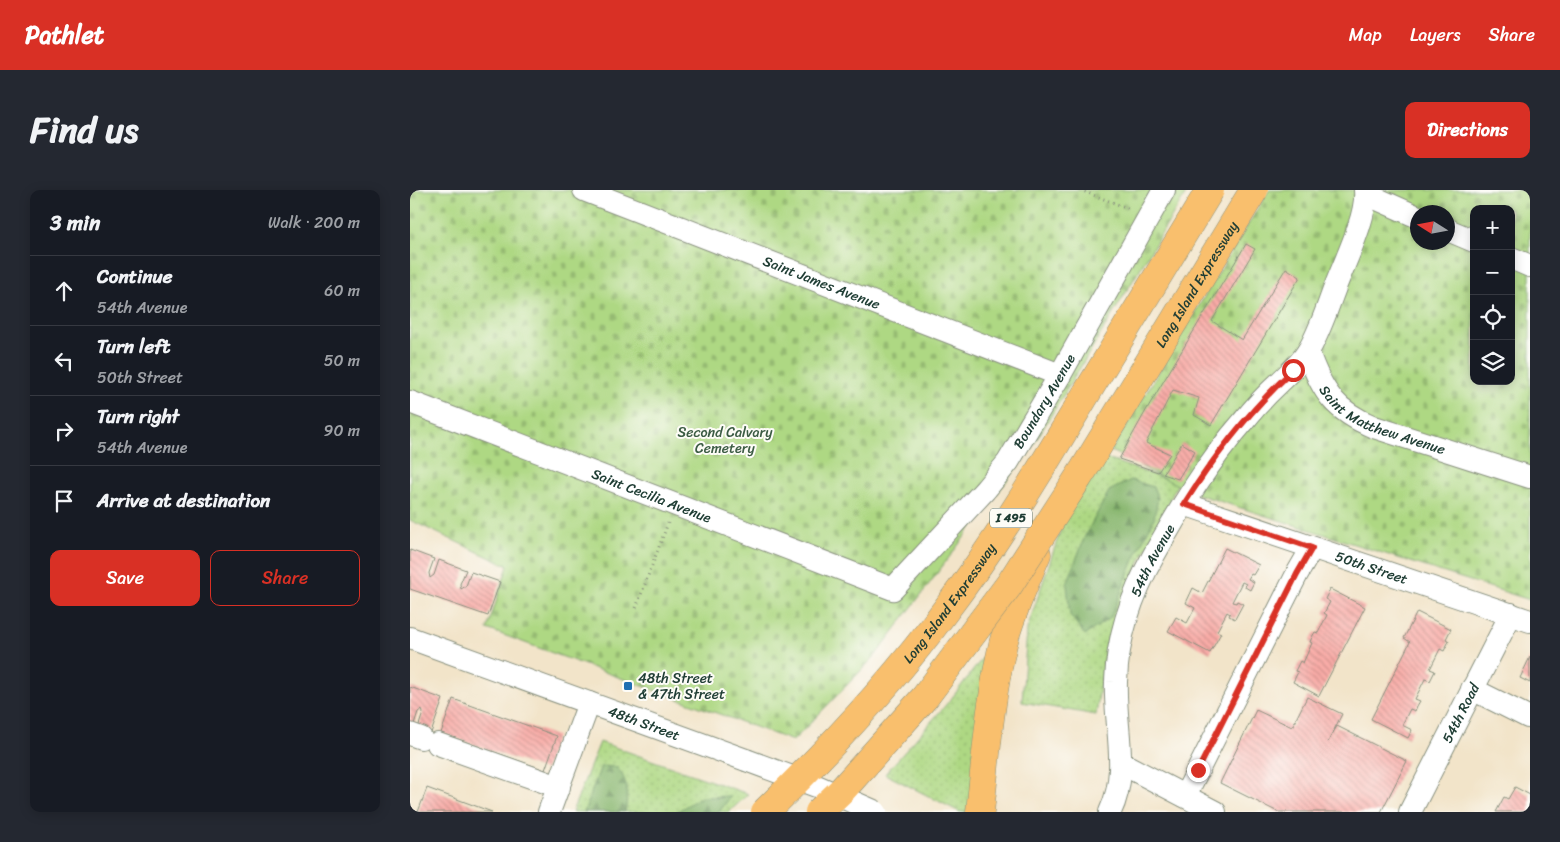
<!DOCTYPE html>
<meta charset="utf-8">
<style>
body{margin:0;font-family:Sriracha,sans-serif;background:#242831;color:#f1f3f6}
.controls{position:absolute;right:15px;top:15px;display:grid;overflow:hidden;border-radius:10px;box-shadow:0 2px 12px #0003}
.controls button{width:45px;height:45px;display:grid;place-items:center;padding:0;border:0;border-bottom:1px solid #363941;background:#171b24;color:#f1f3f6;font:25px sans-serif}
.compass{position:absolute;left:1000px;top:15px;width:45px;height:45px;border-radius:50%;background:#171b24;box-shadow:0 2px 12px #0003;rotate:281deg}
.stop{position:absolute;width:15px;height:15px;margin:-11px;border:4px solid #d93025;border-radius:50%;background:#fff}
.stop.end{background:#d93025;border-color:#fff;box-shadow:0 1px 5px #0008}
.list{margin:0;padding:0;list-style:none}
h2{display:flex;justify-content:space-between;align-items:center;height:65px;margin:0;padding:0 20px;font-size:21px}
h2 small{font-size:16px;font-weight:400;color:#9ea1a6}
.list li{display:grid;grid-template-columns:32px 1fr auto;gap:15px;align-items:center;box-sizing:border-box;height:70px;padding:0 20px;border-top:1px solid #363941}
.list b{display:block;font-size:19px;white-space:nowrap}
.list p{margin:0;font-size:16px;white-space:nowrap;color:#9ea1a6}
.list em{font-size:16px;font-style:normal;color:#9ea1a6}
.actions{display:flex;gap:10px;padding:15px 20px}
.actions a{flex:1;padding:11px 0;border:1px solid #d93025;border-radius:10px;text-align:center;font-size:18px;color:#d93025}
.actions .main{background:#d93025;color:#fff}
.icon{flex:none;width:28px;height:28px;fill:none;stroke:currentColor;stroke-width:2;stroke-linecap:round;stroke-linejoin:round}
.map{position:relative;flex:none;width:1120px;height:622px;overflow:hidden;border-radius:10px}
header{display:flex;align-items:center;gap:30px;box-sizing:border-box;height:70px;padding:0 25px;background:#d93025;color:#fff}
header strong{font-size:24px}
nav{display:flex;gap:28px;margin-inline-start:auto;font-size:18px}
.intro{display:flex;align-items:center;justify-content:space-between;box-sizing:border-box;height:120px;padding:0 30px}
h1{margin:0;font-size:35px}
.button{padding:12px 22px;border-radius:10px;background:#d93025;color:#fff;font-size:18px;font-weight:700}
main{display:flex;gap:30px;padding:0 30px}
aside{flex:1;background:#171b24;border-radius:10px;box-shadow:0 2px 12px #0003}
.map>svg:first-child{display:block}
</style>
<header>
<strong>Pathlet</strong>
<nav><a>Map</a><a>Layers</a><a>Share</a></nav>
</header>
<div class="intro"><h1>Find us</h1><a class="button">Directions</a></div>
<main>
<aside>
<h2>3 min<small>Walk · 200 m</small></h2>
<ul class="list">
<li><svg class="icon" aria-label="ahead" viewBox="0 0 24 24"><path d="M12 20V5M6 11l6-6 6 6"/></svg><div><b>Continue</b><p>54th Avenue</p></div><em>60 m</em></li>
<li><svg class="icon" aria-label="left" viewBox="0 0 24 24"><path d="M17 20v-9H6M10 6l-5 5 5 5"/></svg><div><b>Turn left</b><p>50th Street</p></div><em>50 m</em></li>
<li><svg class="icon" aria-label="right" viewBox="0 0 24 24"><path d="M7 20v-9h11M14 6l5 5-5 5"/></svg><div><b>Turn right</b><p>54th Avenue</p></div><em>90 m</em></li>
<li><svg class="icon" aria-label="arrive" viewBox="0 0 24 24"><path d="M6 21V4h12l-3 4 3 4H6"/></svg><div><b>Arrive at destination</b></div></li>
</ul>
<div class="actions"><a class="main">Save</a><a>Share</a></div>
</aside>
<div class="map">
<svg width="1120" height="622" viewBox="0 0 1120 622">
<defs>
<pattern id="grass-dots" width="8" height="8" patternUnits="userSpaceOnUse" patternTransform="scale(1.25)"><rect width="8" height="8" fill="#aed883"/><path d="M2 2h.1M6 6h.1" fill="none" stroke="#95ba72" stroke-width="1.8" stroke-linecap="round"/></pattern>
<pattern id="forest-firs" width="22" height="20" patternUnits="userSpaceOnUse" patternTransform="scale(1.25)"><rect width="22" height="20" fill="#8ab871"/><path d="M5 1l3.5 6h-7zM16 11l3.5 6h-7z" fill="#70975e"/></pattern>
<pattern id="cemetery-stones" width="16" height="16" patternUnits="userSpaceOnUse" patternTransform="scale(1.25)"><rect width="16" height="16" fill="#aed883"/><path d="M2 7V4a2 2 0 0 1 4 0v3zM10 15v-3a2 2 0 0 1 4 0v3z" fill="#95ba72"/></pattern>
<pattern id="building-back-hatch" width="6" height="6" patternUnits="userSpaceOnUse" patternTransform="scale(1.25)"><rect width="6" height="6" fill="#f9aca7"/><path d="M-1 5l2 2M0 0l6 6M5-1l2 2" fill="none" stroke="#c98d89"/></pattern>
</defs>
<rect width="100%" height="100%" fill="#fdfcf7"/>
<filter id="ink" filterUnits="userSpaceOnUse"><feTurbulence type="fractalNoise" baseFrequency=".02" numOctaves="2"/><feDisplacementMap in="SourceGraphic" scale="10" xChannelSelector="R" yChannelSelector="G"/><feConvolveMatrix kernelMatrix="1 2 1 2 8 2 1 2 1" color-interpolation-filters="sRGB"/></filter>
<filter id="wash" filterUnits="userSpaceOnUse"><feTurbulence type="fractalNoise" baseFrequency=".0096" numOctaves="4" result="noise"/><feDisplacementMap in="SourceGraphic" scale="20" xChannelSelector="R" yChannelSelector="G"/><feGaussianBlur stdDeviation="1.12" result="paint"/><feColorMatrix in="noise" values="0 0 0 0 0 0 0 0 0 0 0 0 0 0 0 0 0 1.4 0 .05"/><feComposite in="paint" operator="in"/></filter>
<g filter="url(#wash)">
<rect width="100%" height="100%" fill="#f2e4c9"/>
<g fill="url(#grass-dots)" stroke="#668a5c">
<polygon points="694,268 768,293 714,405 696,456 686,525 612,512 617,439 654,330"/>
<polygon points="588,448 563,622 550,622 475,584 541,509"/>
<polygon points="190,552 338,604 319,622 162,622"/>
</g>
<g fill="url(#forest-firs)" stroke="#547a52">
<polygon points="721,290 743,297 748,308 744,328 725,367 701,427 675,445 660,425 657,394 675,346 699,301"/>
<path d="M191 576 206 577C219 590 218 605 215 622H174Z"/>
<polygon points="321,606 309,622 266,622 291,607"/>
</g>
<g fill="url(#cemetery-stones)" stroke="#668a5c" fill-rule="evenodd">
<polygon points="0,0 778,0 622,257 465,466 383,551 77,439 98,376 0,330"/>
<path d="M859 0H1120V410L781 302 701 261ZM1064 19H1101V191H1064ZM1008 22H1038V52H1008Z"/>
</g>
<g id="blocks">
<g fill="url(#building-back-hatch)">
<polygon points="836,54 845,59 802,131 832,150 876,78 890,87 801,235 784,225 789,208 763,200 736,253 760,264 748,282 709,269 738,217"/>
<polygon points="772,253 785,261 768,289 753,284"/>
<polygon points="815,358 849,375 843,385 841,384 838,389 844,392 840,400 835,397 836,394 832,392 822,412 826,413 827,411 833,414 825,429 819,426 820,424 817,422 807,441 811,443 800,463 758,441 766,427 777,433 785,418 776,413 783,398 792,403"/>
<polygon points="0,360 24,369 19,383 20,388 24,385 29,370 56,380 50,394 51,399 56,396 61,382 90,392 78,426 0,399"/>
<polygon points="920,399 955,417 909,506 883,492 888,482 885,481 890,471 893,473 902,453 900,452 902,447 905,442 908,443 917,425 914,423 920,412 915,409"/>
<polygon points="1007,422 1041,439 1036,449 1039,451 1034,461 1030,459 1020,479 1025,481 1020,491 1015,489 1005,509 1010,511 1007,516 1005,521 1000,519 992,535 1002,540 998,548 961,529 1000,452 994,448"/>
<polygon points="1120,467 1120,493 1110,488"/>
<polygon points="0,497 33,509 21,543 8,538 13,523 12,519 8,522 3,537 0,536"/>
<polygon points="897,507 932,524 918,552 927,536 997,571 971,622 868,622 810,593 846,520 882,537"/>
<polygon points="43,509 147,546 135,580 31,543"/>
<polygon points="1105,597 1120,605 1120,622 1086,622 1094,607 1098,609"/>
<polygon points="17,598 82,622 8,622"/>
</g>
</g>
</g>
<g filter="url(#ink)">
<use href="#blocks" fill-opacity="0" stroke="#88907e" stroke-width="1"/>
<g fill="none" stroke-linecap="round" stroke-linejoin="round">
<g stroke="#88907e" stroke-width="24">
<g id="minor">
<path id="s1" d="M174 0 650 185"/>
<polyline points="956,4 1008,27"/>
<polyline points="1038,40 1064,51"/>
<polyline points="1101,68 1120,76"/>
<path id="s2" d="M898 162C912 202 925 221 964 237L1120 287"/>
<path id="s3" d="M0 212 483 399 575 300 598 272 650 185 754 0"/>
<path id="s4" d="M774 314 1120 431"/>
<path id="s5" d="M0 448 336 570"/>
<polyline points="1062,499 1118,527"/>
<polyline points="0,544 11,548"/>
<polyline points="28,554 149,597"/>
<polyline points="711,573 805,622"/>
<polyline points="775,606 887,384 902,358"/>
<polyline points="139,622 179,513"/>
<path id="s6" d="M700 622C720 581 704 535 706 492 707 447 723 402 745 363 771 317 798 272 833 232 844 218 856 205 869 193 879 183 890 174 897 163 909 144 916 121 924 100 933 75 958 26 955 0"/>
<path id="s7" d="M1000 622 1101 424"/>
</g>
</g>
<g stroke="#88907e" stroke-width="29">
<path id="highway" d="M570 622C576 566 580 509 593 454 601 423 615 393 627 364"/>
</g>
<g stroke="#88907e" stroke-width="3" stroke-dasharray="1 4" stroke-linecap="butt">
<polyline points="670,0 720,19"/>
<polyline points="226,418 258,333"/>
</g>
<use href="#minor" stroke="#fff" stroke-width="22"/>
<use href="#highway" stroke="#f9bf6d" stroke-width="28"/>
<g stroke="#88907e" stroke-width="24" stroke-linecap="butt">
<polyline id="minor-bridge" points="336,570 409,597 466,622"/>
</g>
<g stroke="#88907e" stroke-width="29" stroke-linecap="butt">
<g id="highway-bridge">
<path id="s8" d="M355 622C420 559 482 493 535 421 588 351 633 276 678 201 719 134 760 67 800 0"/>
<path id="s9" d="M409 622 433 599 515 507 599 395 674 279 844 0"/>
</g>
</g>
<use href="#minor-bridge" stroke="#fff" stroke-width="22"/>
<use href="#highway-bridge" stroke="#f9bf6d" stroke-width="28"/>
</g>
</g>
<g fill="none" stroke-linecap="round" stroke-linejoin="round" filter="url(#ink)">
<path stroke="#d93025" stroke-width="6" d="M788 580 887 384 902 358 774 314C805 265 840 220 883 180"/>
</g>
<rect fill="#1f6fb2" stroke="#fdfcf7" stroke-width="2" x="213" y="491" width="10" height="10" rx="2.5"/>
<g text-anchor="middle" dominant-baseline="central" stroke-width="4" stroke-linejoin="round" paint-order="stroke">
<rect fill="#fdfcf7" stroke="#62766e" stroke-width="1" x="580" y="318.5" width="42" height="19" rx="4"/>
<g font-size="12" font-weight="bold" fill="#1f3d34">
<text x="601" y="328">I 495</text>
</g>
<g font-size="14" fill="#1f3d34" stroke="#fdfcf7">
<text stroke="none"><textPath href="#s1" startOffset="255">Saint James Avenue</textPath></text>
<text stroke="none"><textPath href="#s9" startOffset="651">Long Island Expressway</textPath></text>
<text stroke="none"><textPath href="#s3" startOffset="760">Boundary Avenue</textPath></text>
<text stroke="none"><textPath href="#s2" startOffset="108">Saint Matthew Avenue</textPath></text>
<text stroke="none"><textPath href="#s3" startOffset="259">Saint Cecilia Avenue</textPath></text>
<text stroke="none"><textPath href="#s6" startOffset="260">54th Avenue</textPath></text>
<text stroke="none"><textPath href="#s4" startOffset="198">50th Street</textPath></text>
<text stroke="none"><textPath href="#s8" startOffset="279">Long Island Expressway</textPath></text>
<text stroke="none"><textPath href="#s7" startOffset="111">54th Road</textPath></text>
<text stroke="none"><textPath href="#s5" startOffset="249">48th Street</textPath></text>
</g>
<g font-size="14" fill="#3c5c44" stroke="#fdfcf7">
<text x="315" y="242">Second Calvary<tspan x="315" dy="16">Cemetery</tspan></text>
</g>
<g font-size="14" fill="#1f3d34" stroke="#fdfcf7" text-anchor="start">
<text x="228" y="488">48th Street<tspan x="228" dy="16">&amp; 47th Street</tspan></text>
</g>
</g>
</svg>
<div class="controls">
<button>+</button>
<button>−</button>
<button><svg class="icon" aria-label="locate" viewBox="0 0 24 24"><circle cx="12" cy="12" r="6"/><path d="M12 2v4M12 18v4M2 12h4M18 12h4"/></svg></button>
<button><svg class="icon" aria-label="layers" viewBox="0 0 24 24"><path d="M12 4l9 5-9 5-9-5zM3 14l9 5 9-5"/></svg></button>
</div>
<svg class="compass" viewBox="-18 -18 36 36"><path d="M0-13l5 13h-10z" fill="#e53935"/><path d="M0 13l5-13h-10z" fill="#9ea1a6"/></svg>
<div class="stop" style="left:883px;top:180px"></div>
<div class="stop end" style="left:788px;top:580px"></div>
</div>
</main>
